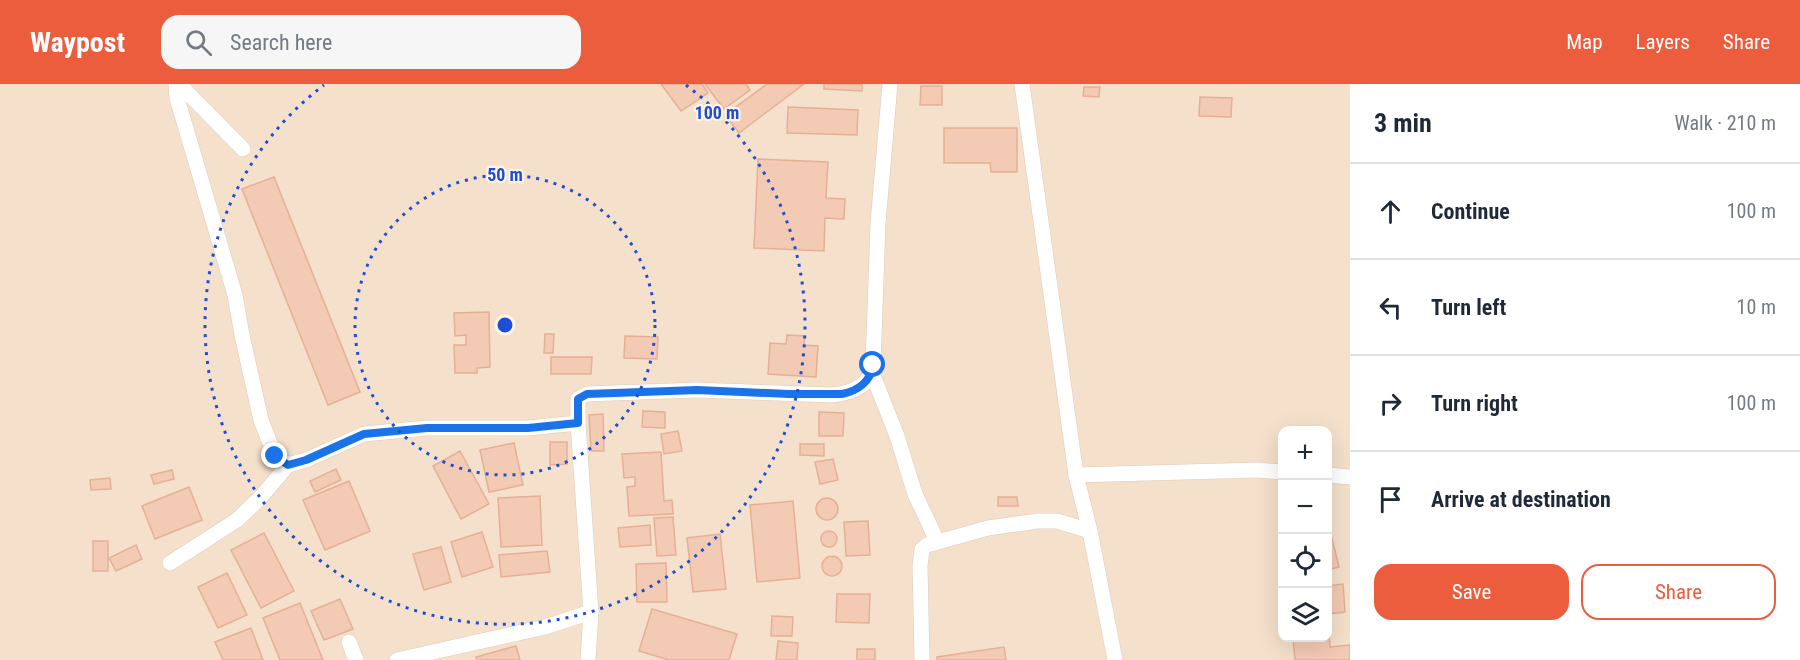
<!DOCTYPE html>
<meta charset="utf-8">
<style>
body{margin:0;font-family:"Roboto Condensed",sans-serif;background:#f6f6f7;color:#1f2937}
.controls{position:absolute;right:18px;bottom:18px;display:grid;overflow:hidden;border-radius:12px;box-shadow:0 6px 24px #0002}
.controls button{width:54px;height:54px;display:grid;place-items:center;padding:0;border:0;border-bottom:2px solid #e0e1e3;background:#fff;color:#1f2937;font:30px sans-serif}
.stop{position:absolute;width:18px;height:18px;margin:-14px;border:4px solid #1a73e8;border-radius:50%;background:#fff}
.stop.end{background:#1a73e8;border-color:#fff;box-shadow:0 2px 6px #0008}
.list{margin:0;padding:0;list-style:none}
h2{display:flex;justify-content:space-between;align-items:center;height:78px;margin:0;padding:0 24px;font-size:26px}
h2 small{font-size:20px;font-weight:400;color:#747a83}
.list li{display:grid;grid-template-columns:39px 1fr auto;gap:18px;align-items:center;box-sizing:border-box;height:96px;padding:0 24px;border-top:2px solid #e0e1e3}
.list b{display:block;font-size:22px;white-space:nowrap}
.list em{font-size:20px;font-style:normal;color:#747a83}
.actions{display:flex;gap:12px;padding:18px 24px}
.actions a{flex:1;padding:14px 0;border:2px solid #ec5d3d;border-radius:18px;text-align:center;font-size:21px;color:#ec5d3d}
.actions .main{background:#ec5d3d;color:#fff}
.icon{flex:none;width:33px;height:33px;fill:none;stroke:currentColor;stroke-width:2;stroke-linecap:round;stroke-linejoin:round}
.map{position:relative;flex:none;width:1350px;height:576px;overflow:hidden}
header{display:flex;align-items:center;gap:36px;box-sizing:border-box;height:84px;padding:0 30px;background:#ec5d3d;color:#fff}
header strong{font-size:28px}
nav{display:flex;gap:33px;margin-inline-start:auto;font-size:21px}
.search{width:420px;height:54px;background:#f6f6f7;display:flex;align-items:center;gap:15px;box-sizing:border-box;padding:0 21px;border-radius:18px;color:#747a83;font-size:22px}
main{display:flex}
aside{flex:1;background:#fff}
.map>svg:first-child{display:block}
</style>
<header>
<strong>Waypost</strong>
<div class="search"><svg class="icon" aria-label="search" viewBox="0 0 24 24"><circle cx="10" cy="10" r="6"/><path d="M15 15l6 6"/></svg>Search here</div>
<nav><a>Map</a><a>Layers</a><a>Share</a></nav>
</header>
<main>
<div class="map">
<svg width="1350" height="576" viewBox="0 0 1350 576">
<rect width="100%" height="100%" fill="#fdefdd"/>
<path fill="#f4e0cb" fill-rule="evenodd" d="M0 0H1350V576H0ZM1282 346H1328V554H1282Z"/>
<g fill="#f3cab4" stroke="#e6b094" stroke-width="1.5">
<polygon points="661,0 702,0 708,9 681,27"/>
<polygon points="705,0 746,0 750,6 724,25"/>
<polygon points="767,0 804,0 739,49 725,31"/>
<polygon points="824,0 862,0 862,7 824,5"/>
<polygon points="921,2 942,2 942,21 920,21"/>
<polygon points="1084,3 1100,3 1099,13 1083,12"/>
<polygon points="1200,13 1232,14 1231,33 1199,32"/>
<polygon points="788,23 858,26 857,51 787,49"/>
<polygon points="944,44 1017,44 1017,88 991,88 990,79 944,79"/>
<polygon points="758,75 828,78 826,114 845,115 844,135 825,134 824,167 754,164"/>
<polygon points="274,93 360,308 328,321 242,105"/>
<polygon points="489,228 490,283 477,284 477,289 455,289 454,261 466,261 466,251 455,252 454,229"/>
<polygon points="545,250 554,250 553,269 544,269"/>
<polygon points="787,251 805,252 804,261 818,262 816,293 768,290 770,259 786,260"/>
<polygon points="625,252 658,253 657,275 624,274"/>
<polygon points="551,273 592,273 591,290 551,290"/>
<polygon points="643,327 665,328 665,344 642,343"/>
<polygon points="819,328 844,329 843,352 819,352"/>
<polygon points="603,330 604,367 591,367 589,331"/>
<polygon points="678,347 682,367 664,370 661,350"/>
<polygon points="550,358 567,358 567,380 550,381"/>
<polygon points="514,359 523,401 489,408 480,366"/>
<polygon points="800,360 824,360 824,372 800,371"/>
<polygon points="460,367 489,420 461,435 433,382"/>
<polygon points="661,368 664,417 672,416 673,430 629,432 627,403 635,402 635,393 624,394 622,370"/>
<polygon points="833,375 838,396 820,400 815,378"/>
<polygon points="336,385 341,396 315,408 310,397"/>
<polygon points="172,386 174,395 154,400 151,391"/>
<polygon points="110,394 111,405 91,406 90,396"/>
<polygon points="349,397 370,447 325,466 303,416"/>
<polygon points="189,403 202,436 155,455 142,422"/>
<polygon points="540,412 542,461 501,463 498,414"/>
<polygon points="998,413 1017,413 1018,422 998,422"/>
<circle cx="827" cy="425" r="11"/>
<polygon points="793,417 800,494 757,498 750,421"/>
<polygon points="673,433 676,471 657,472 654,434"/>
<polygon points="868,437 870,471 846,472 844,438"/>
<polygon points="1328,439 1339,483 1328,486"/>
<polygon points="650,441 651,461 620,463 618,444"/>
<circle cx="829" cy="455" r="8"/>
<polygon points="482,448 493,483 462,493 451,458"/>
<polygon points="264,449 294,507 261,524 231,466"/>
<polygon points="720,450 726,505 693,508 687,454"/>
<rect x="93" y="457" width="15" height="30"/>
<polygon points="136,461 142,475 116,487 109,474"/>
<polygon points="441,463 451,498 424,506 413,470"/>
<polygon points="547,467 550,488 501,493 499,471"/>
<circle cx="832" cy="482" r="10"/>
<polygon points="666,479 667,518 637,518 636,480"/>
<polygon points="227,489 247,531 218,544 198,503"/>
<polygon points="1343,500 1345,528 1328,530 1328,502"/>
<polygon points="837,510 870,510 869,539 836,538"/>
<polygon points="340,515 353,545 324,556 311,527"/>
<polygon points="300,519 323,576 280,576 263,534"/>
<polygon points="652,525 737,550 729,576 669,576 639,567"/>
<polygon points="772,532 793,533 792,552 771,552"/>
<polygon points="1328,532 1330,563 1350,561 1350,576 1295,576 1293,554 1328,554"/>
<polygon points="251,544 263,576 223,576 215,558"/>
<polygon points="778,557 798,559 797,576 776,576"/>
<polygon points="516,562 520,576 477,576 476,573"/>
<polygon points="1004,563 1006,576 937,576 937,573"/>
<rect x="857" y="565" width="18" height="11"/>
</g>
<g fill="none" stroke-linecap="round" stroke-linejoin="round">
<g stroke="#e0cab9" stroke-width="16">
<g id="minor">
<polyline points="176,0 177,14 235,211 242,251 261,336 275,372 288,381 306,376 364,350 427,344 528,344 578,339"/>
<polyline points="179,0 243,65"/>
<polyline points="1022,0 1076,391 1090,447 1115,576"/>
<polyline points="872,289 897,352 915,410 937,457"/>
<polyline points="1076,391 1257,386 1282,388"/>
<polyline points="1328,391 1350,393"/>
<polyline points="170,479 237,436 260,414 288,381"/>
<polyline points="349,558 356,576"/>
<polyline points="397,576 545,543 591,528"/>
<path d="M588 576 591 528 578 339V315L587 310 697 306 832 311C851 309 871 302 873 281L878 139 890 0"/>
<polyline points="922,576 920,482 922,465 927,461 988,444 1038,437 1057,437 1090,447"/>
</g>
</g>
<use href="#minor" stroke="#fff" stroke-width="15"/>
</g>
<g fill="none" stroke-linecap="round" stroke-linejoin="round">
<path stroke="#1a73e8" stroke-width="8" d="M275 372 288 381 306 376 364 350 427 344H528L578 339V315L587 310 697 306 789 310H842C858 307 871 297 873 281"/>
</g>
<g fill="none" stroke="#1d4ed8" stroke-width="3" stroke-dasharray="3 6">
<circle cx="505" cy="241" r="150"/>
<path d="M686 1A300 300 0 1 1 324 1"/>
</g>
<circle cx="505" cy="241" r="9" fill="#1d4ed8" stroke="#fff3e4" stroke-width="3"/>
<g font-size="18" text-anchor="middle" font-weight="bold" fill="#1d4ed8" stroke="#fff3e4" stroke-width="4.5" stroke-linejoin="round" paint-order="stroke">
<text x="717" y="35">100 m</text>
<text x="505" y="97">50 m</text>
</g>
</svg>
<div class="controls">
<button>+</button>
<button>−</button>
<button><svg class="icon" aria-label="locate" viewBox="0 0 24 24"><circle cx="12" cy="12" r="6"/><path d="M12 2v4M12 18v4M2 12h4M18 12h4"/></svg></button>
<button><svg class="icon" aria-label="layers" viewBox="0 0 24 24"><path d="M12 4l9 5-9 5-9-5zM3 14l9 5 9-5"/></svg></button>
</div>
<div class="stop" style="left:873px;top:281px"></div>
<div class="stop end" style="left:275px;top:372px"></div>
</div>
<aside>
<h2>3 min<small>Walk · 210 m</small></h2>
<ul class="list">
<li><svg class="icon" aria-label="ahead" viewBox="0 0 24 24"><path d="M12 20V5M6 11l6-6 6 6"/></svg><div><b>Continue</b></div><em>100 m</em></li>
<li><svg class="icon" aria-label="left" viewBox="0 0 24 24"><path d="M17 20v-9H6M10 6l-5 5 5 5"/></svg><div><b>Turn left</b></div><em>10 m</em></li>
<li><svg class="icon" aria-label="right" viewBox="0 0 24 24"><path d="M7 20v-9h11M14 6l5 5-5 5"/></svg><div><b>Turn right</b></div><em>100 m</em></li>
<li><svg class="icon" aria-label="arrive" viewBox="0 0 24 24"><path d="M6 21V4h12l-3 4 3 4H6"/></svg><div><b>Arrive at destination</b></div></li>
</ul>
<div class="actions"><a class="main">Save</a><a>Share</a></div>
</aside>
</main>
